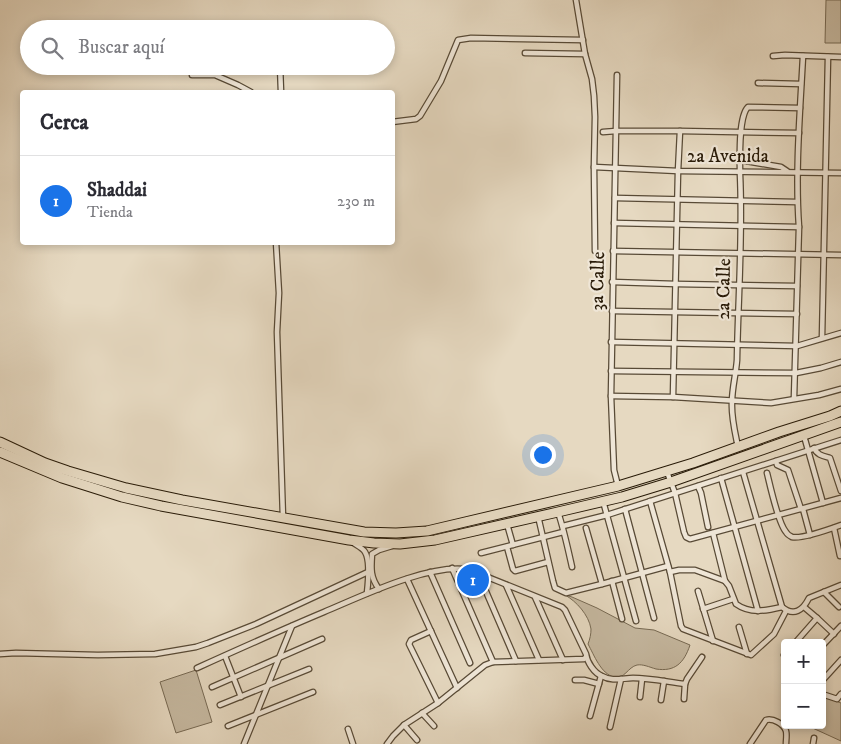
<!DOCTYPE html>
<html lang="es">
<meta charset="utf-8">
<style>
body{margin:0;font-family:"IM FELL DW Pica",serif;background:#f7f7f7;color:#2b2b33}
.controls{position:absolute;right:15px;bottom:15px;display:grid;overflow:hidden;border-radius:5px;box-shadow:0 2px 8px #0003}
.controls button{width:45px;height:45px;display:grid;place-items:center;padding:0;border:0;border-bottom:1px solid #e1e1e2;background:#fff;color:#2b2b33;font:25px sans-serif}
.you{position:absolute;left:542px;top:454px;width:18px;height:18px;margin:-12px;border:4px solid #fff;border-radius:50%;background:#1a73e8;box-shadow:0 0 0 8px #1a73e833}
.badge{display:grid;place-items:center;width:32px;height:32px;border-radius:50%;background:#1a73e8;color:#fff;font-size:16px;font-weight:700}
.pin{position:absolute;translate:-50% -50%;border:2px solid #fff;box-shadow:0 1px 5px #0006}
.list{margin:0;padding:0;list-style:none}
h2{display:flex;justify-content:space-between;align-items:center;height:65px;margin:0;padding:0 20px;font-size:21px}
h2 small{font-size:16px;font-weight:400;color:#7c7c81}
.list li{display:grid;grid-template-columns:32px 1fr auto;gap:15px;align-items:center;box-sizing:border-box;height:90px;padding:0 20px;border-top:1px solid #e1e1e2}
.list b{display:block;font-size:19px;white-space:nowrap}
.list p{margin:0;font-size:16px;white-space:nowrap;color:#7c7c81}
.list em{font-size:16px;font-style:normal;color:#7c7c81}
.icon{flex:none;width:28px;height:28px;fill:none;stroke:currentColor;stroke-width:2;stroke-linecap:round;stroke-linejoin:round}
.map{position:relative;flex:none;width:841px;height:744px;overflow:hidden}
.search{position:absolute;background:#fff;box-shadow:0 2px 8px #0003;left:20px;top:20px;width:375px;height:55px;display:flex;align-items:center;gap:12px;box-sizing:border-box;padding:0 18px;border-radius:28px;color:#7c7c81;font-size:19px}
.panel{position:absolute;background:#fff;box-shadow:0 2px 8px #0003;left:20px;top:90px;width:375px;height:155px;border-radius:5px}
.map>svg:first-child{display:block}
</style>
<div class="map">
<svg width="841" height="744" viewBox="0 0 841 744">
<rect width="100%" height="100%" fill="#e6d9c1"/>
<filter id="stains"><feTurbulence type="fractalNoise" baseFrequency=".004" numOctaves="4"/><feColorMatrix values="0 0 0 0 .2 0 0 0 0 .09 0 0 0 0 .02 0 0 0 .5 -.17"/></filter>
<radialGradient id="worn" r=".72"><stop offset=".6" stop-color="#630" stop-opacity="0"/><stop offset="1" stop-color="#630" stop-opacity=".3"/></radialGradient>
<g fill="#c6b9a1" stroke="#776a54">
<polygon points="826,0 841,0 841,43 825,43"/>
<path d="M565 595 572 597 597 608 635 628 654 630 690 645C684 663 675 672 656 669 649 667 643 664 637 665 628 667 624 680 614 677 601 674 594 655 588 644 590 639 591 634 591 629 589 615 576 601 565 595Z"/>
<polygon points="196,670 212,722 176,733 160,682"/>
<polygon points="822,695 841,703 841,741 806,725 822,725"/>
</g>
<g fill="none" stroke-linecap="round" stroke-linejoin="round">
<g stroke="#584a36" stroke-width="7">
<g id="street">
<polyline points="576,0 585,54 592,79 594,96 595,117 594,167 595,251"/>
<polyline points="525,53 585,54"/>
<polyline points="773,56 785,55 841,57"/>
<polyline points="280,66 281,92"/>
<polyline points="192,75 215,75 238,85 251,92"/>
<polyline points="617,75 611,396 614,470 618,486"/>
<polyline points="758,83 801,84"/>
<polyline points="392,122 416,119 420,116 441,81 458,40 471,38 583,40"/>
<polyline points="603,132 616,131 680,131 799,133"/>
<polyline points="740,160 781,167 787,171"/>
<polyline points="594,167 678,171 841,173"/>
<polyline points="615,198 797,202"/>
<polyline points="614,223 799,227"/>
<polyline points="276,242 279,293 277,332 283,518"/>
<polyline points="613,251 841,255"/>
<polyline points="612,282 676,284 797,286"/>
<polyline points="612,311 797,314"/>
<polyline points="822,338 828,57"/>
<polyline points="611,342 797,346 841,333"/>
<polyline points="611,371 796,373 821,368 841,362"/>
<polyline points="611,396 673,397 771,403 819,395 841,389"/>
<polyline points="673,397 678,171 680,131"/>
<path d="M794 398 799 227C795 171 800 113 803 56"/>
<polyline points="804,436 823,503"/>
<path d="M738 447C735 432 731 417 732 402 732 388 736 374 737 360 738 298 743 236 740 174 740 159 738 117 748 107L800 108"/>
<path d="M814 448C817 455 823 456 830 458L841 491"/>
<polyline points="776,461 777,465 788,470 801,509"/>
<polyline points="667,472 675,493 684,532 686,537 690,539 841,498"/>
<polyline points="743,472 782,607"/>
<path d="M767 473C770 485 778 523 786 532 787 534 790 536 792 537 801 539 830 529 841 525"/>
<polyline points="721,478 758,611"/>
<polyline points="698,486 701,493 708,527"/>
<polyline points="603,501 636,621"/>
<polyline points="650,501 670,572 681,626 683,629 751,655 774,634 786,611"/>
<polyline points="625,509 654,618"/>
<polyline points="803,509 810,535"/>
<path d="M558 512C564 530 568 549 572 567"/>
<polyline points="538,516 553,581 555,588 566,593 602,584 668,566"/>
<polyline points="507,524 513,545"/>
<polyline points="563,526 607,515 841,440"/>
<polyline points="586,528 602,584"/>
<polyline points="834,528 840,556"/>
<polyline points="713,533 725,581"/>
<path d="M352 542C356 545 363 548 365 552 370 560 368 584 367 593"/>
<polyline points="507,547 513,569 515,571 548,562"/>
<polyline points="481,553 563,532"/>
<polyline points="452,568 493,662"/>
<polyline points="430,572 470,663"/>
<path d="M670 572 679 570H695L725 581 729 586 736 604C750 614 765 611 782 607 794 617 803 610 809 598L841 585"/>
<polyline points="478,573 516,661"/>
<polyline points="407,579 457,688"/>
<polyline points="612,581 622,619"/>
<polyline points="506,585 539,660"/>
<path d="M379 589C370 577 371 568 372 554L379 550 392 546"/>
<polyline points="698,591 713,641"/>
<polyline points="824,592 839,607"/>
<polyline points="535,597 563,660"/>
<polyline points="804,607 817,618"/>
<polyline points="703,609 733,599"/>
<polyline points="739,627 747,654"/>
<polyline points="431,631 411,640 409,644 438,703"/>
<polyline points="795,643 817,618 834,634"/>
<polyline points="822,646 841,626"/>
<polyline points="0,654 16,653 98,655 155,654 196,647 208,643 256,624 368,572"/>
<polyline points="784,655 785,654"/>
<polyline points="225,656 241,697"/>
<path d="M197 668C239 649 281 630 324 612 360 597 431 562 470 570L562 607 565 610 586 654C587 662 594 673 602 676 612 682 623 678 633 678 650 678 668 682 685 684"/>
<polyline points="575,680 584,680 599,684"/>
<polyline points="822,681 841,660"/>
<polyline points="212,687 322,639"/>
<polyline points="822,694 837,699 841,694"/>
<polyline points="640,697 642,679"/>
<polyline points="684,699 685,684 687,679 702,657"/>
<polyline points="661,700 664,681"/>
<polyline points="220,705 309,669"/>
<polyline points="422,713 434,726"/>
<polyline points="590,716 601,676"/>
<polyline points="404,725 417,740"/>
<polyline points="228,726 313,692"/>
<polyline points="610,727 621,679"/>
<polyline points="348,729 353,744"/>
<polyline points="244,744 292,626"/>
<polyline points="387,744 393,736 404,725 438,703 485,665 493,662 584,659 586,657"/>
<path d="M750 744 766 720C773 718 784 724 786 731 787 735 786 740 786 744"/>
<polyline points="813,744 814,738"/>
</g>
</g>
<g stroke="#281a07" stroke-width="11">
<g id="highway">
<polyline points="0,442 45,463 68,471 126,488 182,500 364,532 396,533 427,531 618,486 693,463 779,432 830,416 841,411"/>
<polyline points="0,452 62,478 122,497 161,506 349,540 374,543 400,544 435,540 558,512 622,497 671,482 841,422"/>
</g>
</g>
<use href="#street" stroke="#efe6d7" stroke-width="4.5"/>
<use href="#highway" stroke="#e6d9c1" stroke-width="9"/>
</g>
<g text-anchor="middle" dominant-baseline="central" stroke-width="4.5" stroke-linejoin="round" paint-order="stroke">
<g font-size="19" fill="#281a07" stroke="#efe6d7">
<text x="728" y="156">2a Avenida</text>
<text transform="translate(598 281) rotate(-89)">3a Calle</text>
<text transform="translate(724 289) rotate(-89)">2a Calle</text>
</g>
</g>
<rect width="100%" height="100%" filter="url(#stains)"/>
<rect width="100%" height="100%" fill="url(#worn)"/>
</svg>
<div class="controls">
<button>+</button>
<button>−</button>
</div>
<div class="you"></div>
<div class="pin badge" style="left:473px;top:580px">1</div>
<div class="search"><svg class="icon" aria-label="search" viewBox="0 0 24 24"><circle cx="10" cy="10" r="6"/><path d="M15 15l6 6"/></svg>Buscar aquí</div>
<section class="panel">
<h2>Cerca<small></small></h2>
<ul class="list">
<li><span class="badge">1</span><div><b>Shaddai</b><p>Tienda</p></div><em>230 m</em></li>
</ul>
</section>
</div>
